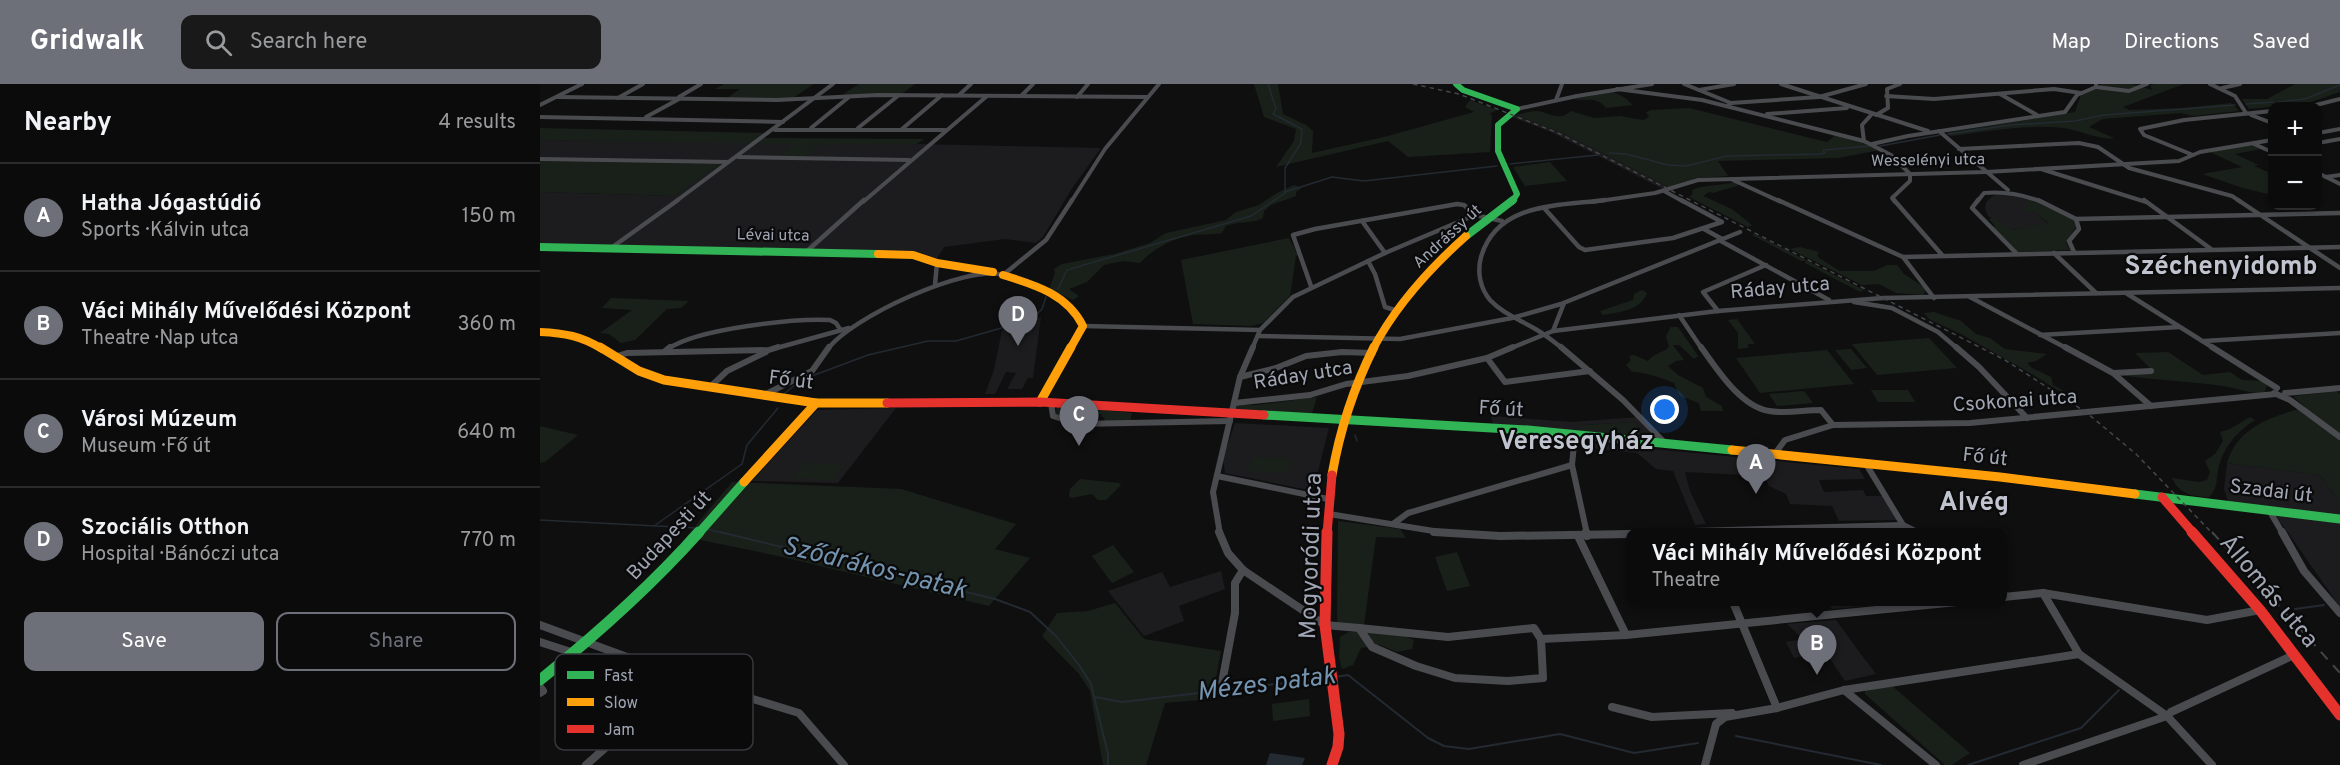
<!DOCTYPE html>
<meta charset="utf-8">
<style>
body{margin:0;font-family:Overpass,sans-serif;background:#19191a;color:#f1f3f6}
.controls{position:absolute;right:18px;top:18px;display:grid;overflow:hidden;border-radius:12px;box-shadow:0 2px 4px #0004}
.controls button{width:54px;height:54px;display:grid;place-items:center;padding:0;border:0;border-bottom:2px solid #2b2b2d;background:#0b0b0c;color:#f1f3f6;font:30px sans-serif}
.you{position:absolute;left:1125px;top:326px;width:21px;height:21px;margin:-15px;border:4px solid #fff;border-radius:50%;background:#1a73e8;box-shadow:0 0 0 9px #1a73e833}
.badge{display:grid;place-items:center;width:39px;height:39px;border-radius:50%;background:#6d7079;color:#fff;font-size:20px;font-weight:700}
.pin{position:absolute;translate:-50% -50px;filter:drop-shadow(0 2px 3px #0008)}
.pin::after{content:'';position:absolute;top:32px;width:21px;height:18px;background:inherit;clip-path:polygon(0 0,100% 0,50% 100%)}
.popup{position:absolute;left:1086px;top:444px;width:381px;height:78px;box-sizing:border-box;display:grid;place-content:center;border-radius:12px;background:#0b0b0c;filter:drop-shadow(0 2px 4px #0005);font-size:20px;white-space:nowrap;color:#9a9b9d}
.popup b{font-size:22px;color:#f1f3f6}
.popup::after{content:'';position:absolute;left:50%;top:100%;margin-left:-12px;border:12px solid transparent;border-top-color:#0b0b0c}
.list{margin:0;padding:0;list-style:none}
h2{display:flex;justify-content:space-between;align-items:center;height:78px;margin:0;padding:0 24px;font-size:26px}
h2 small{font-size:20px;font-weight:400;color:#9a9b9d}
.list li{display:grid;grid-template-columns:39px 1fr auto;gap:18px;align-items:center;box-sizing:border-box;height:108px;padding:0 24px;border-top:2px solid #2b2b2d}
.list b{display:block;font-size:22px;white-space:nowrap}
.list p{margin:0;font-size:20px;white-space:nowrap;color:#9a9b9d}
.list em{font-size:20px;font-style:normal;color:#9a9b9d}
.actions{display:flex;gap:12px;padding:18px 24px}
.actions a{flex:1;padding:14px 0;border:2px solid #6d7079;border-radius:12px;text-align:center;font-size:21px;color:#6d7079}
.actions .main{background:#6d7079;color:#fff}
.icon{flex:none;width:33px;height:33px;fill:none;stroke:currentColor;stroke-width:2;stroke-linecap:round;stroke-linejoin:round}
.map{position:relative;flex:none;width:1800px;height:681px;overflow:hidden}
header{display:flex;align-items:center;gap:36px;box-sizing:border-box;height:84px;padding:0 30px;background:#6d7079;color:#fff}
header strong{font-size:28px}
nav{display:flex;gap:33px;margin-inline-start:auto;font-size:21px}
.search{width:420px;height:54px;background:#19191a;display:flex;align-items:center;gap:15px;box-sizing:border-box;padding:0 21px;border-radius:12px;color:#9a9b9d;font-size:22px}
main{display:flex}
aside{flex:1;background:#0b0b0c}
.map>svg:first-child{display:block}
</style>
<header>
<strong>Gridwalk</strong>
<div class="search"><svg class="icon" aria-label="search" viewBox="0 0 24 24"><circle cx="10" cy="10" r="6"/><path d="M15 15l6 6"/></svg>Search here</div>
<nav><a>Map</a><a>Directions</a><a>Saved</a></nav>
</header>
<main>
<aside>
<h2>Nearby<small>4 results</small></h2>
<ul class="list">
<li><span class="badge">A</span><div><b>Hatha Jógastúdió</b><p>Sports · Kálvin utca</p></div><em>150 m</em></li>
<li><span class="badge">B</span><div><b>Váci Mihály Művelődési Központ</b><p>Theatre · Nap utca</p></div><em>360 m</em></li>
<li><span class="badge">C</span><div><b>Városi Múzeum</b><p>Museum · Fő út</p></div><em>640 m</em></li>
<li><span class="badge">D</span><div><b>Szociális Otthon</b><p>Hospital · Bánóczi utca</p></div><em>770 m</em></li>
</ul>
<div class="actions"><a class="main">Save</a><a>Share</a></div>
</aside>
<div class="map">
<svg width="1800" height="681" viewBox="0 0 1800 681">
<rect width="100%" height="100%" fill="#0f0f10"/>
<g fill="#1c1c1e">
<polygon points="976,31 1027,51 1129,103 1123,105 1011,48 972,33"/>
<polygon points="0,56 377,60 561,64 531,106 503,153 496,159 465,155 404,163 396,176 0,160 0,108 135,112 179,80 0,77"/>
<polygon points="1469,110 1488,115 1493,127 1508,140 1472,146 1448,132 1445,124 1446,118 1454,111"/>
<polygon points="501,233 493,294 488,294 482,305 467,305 476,289 466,288 455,310 445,310 454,286 462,246"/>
<polygon points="356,324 298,399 212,397 277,326"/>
<polygon points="951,332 1032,338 1098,333 1114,353 1105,352 1095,338 1041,341 1041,347 953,340"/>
<polygon points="695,339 789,344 773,407 685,389 683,374"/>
<polygon points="1040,358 1319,385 1325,395 1279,396 1284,408 1323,406 1326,412 1345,412 1359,436 1299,437 1292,422 1250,420 1246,410 1229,402 1225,392 1145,388 1150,407 1166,440 1155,441 1133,387 1116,385 1097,369 1040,363"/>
<polygon points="1687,379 1780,391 1800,419 1800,523 1730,423 1688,418 1684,405"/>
<polygon points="681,487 685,505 639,522 644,537 604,552 568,507 622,488 630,503"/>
<polygon points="1287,518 1357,518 1358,519 1292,525"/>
<polygon points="1296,536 1317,565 1336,590 1305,597 1286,569 1254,574 1246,558 1263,555 1247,540"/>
</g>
<g fill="#19201a">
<polygon points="184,0 274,0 253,14 186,15 200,5 175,5"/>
<polygon points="319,0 375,0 363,9 302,11"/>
<polygon points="714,0 738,0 743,30 766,41 773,47 772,69 844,53 934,28 925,23 930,16 957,26 949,30 952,31 950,68 868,73 848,57 736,83 754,57 756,45 724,33"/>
<path d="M1561 0H1592L1612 6 1610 1 1615 0H1644L1583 23 1589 26 1643 24 1691 19 1699 27 1652 32 1641 29 1563 35 1549 43 1574 54C1563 57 1538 46 1524 44 1486 40 1448 47 1411 52L1406 49 1535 28 1541 11 1561 4Z"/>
<polygon points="1755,0 1800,0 1800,8 1768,19 1709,25 1702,15 1727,15"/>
<path d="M1073 8 1084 13 1093 21 1066 24C1056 11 1046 18 1033 15Z"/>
<path d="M1149 24 1287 58 1297 50 1322 57 1340 66 1298 74 1178 77 1188 92 1156 94 1129 103 1027 51 976 31C982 30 989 27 995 27 1009 27 1018 39 1031 27L1054 34 1080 32 1103 36 1109 33 1106 28 1111 26Z"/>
<polygon points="0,44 224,49 219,54 384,55 377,60 255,61 281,62 267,72 240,72 254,60 0,56"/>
<polygon points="1712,61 1721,65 1695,70 1719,81 1714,82 1728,88 1732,87 1732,111 1703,104 1662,90 1702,83 1670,68"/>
<polygon points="0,77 180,80 135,112 0,108"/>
<polygon points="1010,78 1027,97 985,102 973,83"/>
<path d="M1195 98 1200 101 1173 109 1169 108 1163 112 1192 125 1212 141 1208 143 1149 113 1153 110 1152 106C1166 100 1180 102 1195 98Z"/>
<path d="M754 101 762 104 756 108V112L731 121 724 127 723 134C714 140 698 137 686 142L682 149C672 151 663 150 654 151 633 154 614 164 600 179L583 177 564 181 547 198 529 205 539 212 533 216 509 205 515 189 514 185 522 180 574 170 610 159 626 149 686 136 696 128 719 121 735 110Z"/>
<polygon points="1470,108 1497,117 1535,136 1537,141 1526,159 1530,166 1478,168 1452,143 1455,142 1449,135 1453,134 1473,146 1508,139 1493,127 1485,128 1488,115"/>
<polygon points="1215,150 1324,206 1320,208 1265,179 1266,177 1261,177 1212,151"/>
<polygon points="749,154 758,171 756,172 750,212 723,239 711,242 653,240 641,176"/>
<polygon points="1260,163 1279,168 1277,171 1279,174 1300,187 1334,187 1347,181 1357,181 1364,190 1387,205 1383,211 1356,209 1339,200 1322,201 1250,165"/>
<path d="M1102 206 1107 209C1101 227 1078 228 1063 231L1060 227 1093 216 1094 210Z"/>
<polygon points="71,214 149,217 141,224 127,225 95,256 81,259 69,250 60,249 92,226 62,224"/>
<polygon points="1394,228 1421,237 1436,250 1450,254 1465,265 1507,270 1496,277 1487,279 1492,284 1511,293 1513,301 1527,309 1519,307 1492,290 1423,251 1389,235 1384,229"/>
<polygon points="1197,235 1215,260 1208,260 1208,264 1198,265 1198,249 1188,236"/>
<path d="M1131 243H1138L1158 272 1154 275 1139 261H1133L1144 276 1136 277 1128 282 1138 291 1163 304 1166 313 1182 322 1183 327H1161L1159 319 1140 312 1134 299C1126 295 1101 287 1092 288L1086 281 1091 276 1089 272 1094 271 1108 277C1112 270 1123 269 1129 263L1126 252Z"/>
<polygon points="1389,254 1417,284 1337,291 1312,260"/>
<polygon points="1311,265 1327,284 1311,286 1295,266"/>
<polygon points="1287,266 1314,300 1220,309 1196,274"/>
<path d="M1628 268 1663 291 1690 288 1702 296 1723 297 1727 302 1724 309C1710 310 1697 304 1683 302 1649 297 1612 296 1580 291L1614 288 1595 269Z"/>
<polygon points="1331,306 1368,306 1375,318 1338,318"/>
<polygon points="1264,307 1273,319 1237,322 1229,310"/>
<path d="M1796 307 1800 310V419L1780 391 1687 379C1698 342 1732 333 1765 323L1754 313 1755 312Z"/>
<polygon points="777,313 772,329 694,326 695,321 716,321"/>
<polygon points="517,321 592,329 590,339 562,340 565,334 561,332 562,330 544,330 537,338 516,330"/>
<path d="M1710 333 1715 336C1697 347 1682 365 1678 386 1676 396 1678 405 1669 413 1653 413 1639 410 1632 394L1659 398 1667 396 1670 388 1665 377 1675 370 1683 357 1680 348 1690 345Z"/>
<polygon points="1095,338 1105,352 1041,347 1041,341"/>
<polygon points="0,342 38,351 5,378 0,379"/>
<polygon points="712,373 752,375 747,390 706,387"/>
<polygon points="266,378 305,382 292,397 252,393"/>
<polygon points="540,395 579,399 581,401 566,416 558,416 552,410 531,414 529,412 530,405"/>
<polygon points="192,398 361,405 476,440 455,465 490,474 449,522 238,472 146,453"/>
<polygon points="798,437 860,445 866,454 836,453 824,541 797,539"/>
<polygon points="573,461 594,488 572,499 552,472"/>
<polygon points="917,468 930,502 907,507 895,473"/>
<polygon points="575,519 604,555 681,567 672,615 625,619 606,681 563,681 550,607 539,590 502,552 517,529 548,527"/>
<polygon points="834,547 860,550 874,556 872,565 857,568 840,561 821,564 813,581 802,585 799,573 800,553 809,548"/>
<polygon points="1351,601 1430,669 1412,681 1405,681 1325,610 1325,606"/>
<polygon points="769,615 770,632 733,637 732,620"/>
</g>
<polygon fill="#232a31" points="730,669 765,674 762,681 726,681"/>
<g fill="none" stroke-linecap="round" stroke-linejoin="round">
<g stroke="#232a31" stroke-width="1.5">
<polyline points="1738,18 1765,15 1800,1"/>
<polyline points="1706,20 1733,18"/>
<polyline points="1408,50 1471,41 1535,37 1564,31 1695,21"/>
<polyline points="1340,62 1400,51"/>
<polyline points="1069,69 1086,70 1128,81 1146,82 1187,72 1278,70 1285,69 1283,66 1330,62"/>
<polyline points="970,80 1058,71"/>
<polyline points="745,108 792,93 824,97 957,82"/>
<polyline points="518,205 527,186 711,132 745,109 745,84 761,59 762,45 733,30 736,25 728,0"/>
<polyline points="244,310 261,296 328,271 388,257 416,257 465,243 496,231 502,225 506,213"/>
<polyline points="815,351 817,357"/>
<polyline points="0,436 156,444"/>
<polyline points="114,442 202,380 207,361 238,324"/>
<polyline points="167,445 186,450"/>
</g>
<g stroke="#232a31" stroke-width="2">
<polyline points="180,448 455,515 490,528 516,552 539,581 551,600 568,670 568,681"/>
<polyline points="1755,525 1784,521"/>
<polyline points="795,593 808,591 888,654 904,662 929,665 1020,650 1094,669 1158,659"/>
<polyline points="555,613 582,618 788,594"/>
<polyline points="1196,652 1341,681"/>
<polyline points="1428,681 1541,644 1579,606"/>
</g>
<g stroke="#4a4b4f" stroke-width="4">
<polyline points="1144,0 1191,19"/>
<polyline points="1241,0 1388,47"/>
<polyline points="1670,0 1695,12 1706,29"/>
<polyline points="1556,3 1589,7 1607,0"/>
<polyline points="1682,4 1700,0"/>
<polyline points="1077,5 1162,16 1324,57 1351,71 1370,90"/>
<polyline points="1159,6 1194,0"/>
<polyline points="1460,10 1497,31"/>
<polyline points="419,11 431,0"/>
<polyline points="481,12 493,0"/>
<polyline points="1346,12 1394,15 1514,5 1541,9"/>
<polyline points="18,13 237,16 338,11 607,13"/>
<polyline points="139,13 161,0"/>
<polyline points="537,13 548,0"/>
<polyline points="78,14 103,0"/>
<polyline points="1016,16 1022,0"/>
<polyline points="0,21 42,0"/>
<polyline points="1187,22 1191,19 1279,13 1326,0"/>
<polyline points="1772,22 1800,15"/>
<polyline points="977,25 1037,12 1112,0"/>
<polyline points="1227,30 1307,24"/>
<polyline points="1336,31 1348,24 1347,5 1360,0"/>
<polyline points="1711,31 1732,39"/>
<polyline points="0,33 243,38"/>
<polyline points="106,33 139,15"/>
<polyline points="271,44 309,13"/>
<polyline points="318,44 359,11"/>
<polyline points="362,45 402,11"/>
<polyline points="235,46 405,46"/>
<polyline points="1399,47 1468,106"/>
<polyline points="1778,49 1800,45"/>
<polyline points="1324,57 1322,41 1332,30"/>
<polyline points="1778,59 1800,55"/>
<polyline points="1332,60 1368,52 1525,28 1537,11 1556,3 1556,0"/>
<polyline points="1714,60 1732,68"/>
<polyline points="1419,65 1539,59 1558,63 1589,84 1692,112 1701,118"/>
<polyline points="1653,71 1604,51 1600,45 1644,36 1732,27"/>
<polyline points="198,73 369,76"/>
<polyline points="0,75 188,78"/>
<polyline points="1501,85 1606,118"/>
<polyline points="1778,89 1800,100"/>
<polyline points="1786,93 1800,91"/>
<polyline points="1193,96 1241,118"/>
<polyline points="1124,107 1144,118"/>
<polyline points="135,118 293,0"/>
<polyline points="323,118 447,12"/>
<polyline points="531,118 565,65 619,0"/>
<polyline points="1052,118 1115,109 1158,96 1446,88 1639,77 1660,68 1732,56"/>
<polyline points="1355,118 1352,114 1370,97 1370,90"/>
<path d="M1437 118 1444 109C1465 107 1482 110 1502 118"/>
</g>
<g stroke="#4a4b4f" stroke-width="4.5">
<polyline points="1238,116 1363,173 1394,214"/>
<polyline points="1354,116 1402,171"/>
<polyline points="1438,116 1432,124 1477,170"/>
<polyline points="1498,116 1536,135 1539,145 1529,157 1534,168"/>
<polyline points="1604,116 1671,165"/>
<polyline points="1698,116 1800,184"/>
<polyline points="1004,124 1039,163 1045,166 1133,154 1182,138 1141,116"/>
<polyline points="1536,135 1800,129"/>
<polyline points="822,137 845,169"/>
<polyline points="1164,145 1182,155"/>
<polyline points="1179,156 1289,216"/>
<polyline points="71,164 138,116"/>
<polyline points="266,168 324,116"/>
<polyline points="1514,169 1556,209"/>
<polyline points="1363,173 1800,163"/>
<polyline points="828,177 835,190 845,223 858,227"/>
<polyline points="395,201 397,179"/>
<polyline points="771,202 753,151 775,145 917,120 924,121 935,131"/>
<polyline points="1586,209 1675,265"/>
<polyline points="1430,213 1528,265"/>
<polyline points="1314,218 1352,224 1398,248 1418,265"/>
<polyline points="1178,227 1163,208 1226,181"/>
<polyline points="1139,231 1162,265"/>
<polyline points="543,242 720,246"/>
<polyline points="1013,247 1024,219"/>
<polyline points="1500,251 1639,243"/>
<polyline points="718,252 860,255 972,234 1021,220 1200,148"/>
<polyline points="1664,257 1800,249"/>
<path d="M128 265C156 245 254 234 290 236L296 239 300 245"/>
<polyline points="233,265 309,244"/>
<path d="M288 265C310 234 426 180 463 191L506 156 532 116"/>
<polyline points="712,265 720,246 753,213 845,169 935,131 962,137"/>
<polyline points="969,265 1013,247 1178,227 1343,214 1800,204"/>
<path d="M1023 265C1014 258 1006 251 997 246 981 236 963 230 950 216 940 204 937 188 941 173 957 118 1019 122 1065 116"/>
</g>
<g stroke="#4a4b4f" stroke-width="6">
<polyline points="1021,263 1083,316 1125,359"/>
<path d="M1161 263C1177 285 1200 322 1229 327 1246 330 1264 326 1281 326L1293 341"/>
<polyline points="1416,263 1439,283 1487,334"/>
<polyline points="1525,263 1573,289 1611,322"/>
<polyline points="1672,263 1737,304"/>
<polyline points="125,267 130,263"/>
<polyline points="77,272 87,269 229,266 238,263"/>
<polyline points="947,274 965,298 1050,287"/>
<polyline points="1574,289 1611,287"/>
<polyline points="700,293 736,284 766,272 802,268 833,269"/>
<polyline points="169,304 187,287 226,268"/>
<polyline points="1734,309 1750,316 1800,353"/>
<polyline points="1745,309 1800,304"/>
<polyline points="224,311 272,287 289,263"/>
<polyline points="511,319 513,332 538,340 690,337"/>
<polyline points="694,319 770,311 806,300 868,292 947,274 973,263"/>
<polyline points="1035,350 1032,381 1047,450"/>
<polyline points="1234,371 1245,356 1293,341 1430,339 1736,310"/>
<polyline points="1326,380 1363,441"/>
<polyline points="677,392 788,415"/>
<polyline points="1729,426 1743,450"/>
<polyline points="789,430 912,450"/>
<polyline points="853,440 868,429 1032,381"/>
<polyline points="1118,448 1363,441 1377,448"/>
<polyline points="680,450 673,408 700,293 713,263"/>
</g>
<g stroke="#4a4b4f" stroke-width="8">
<polyline points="679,448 688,469 703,486 785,541 819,544"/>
<polyline points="894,448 960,452 1091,450"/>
<polyline points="1046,448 1047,452"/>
<polyline points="1742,448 1764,487 1800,529"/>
<polyline points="1038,452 1086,551"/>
<polyline points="1503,509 1539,570 1627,632 1672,681"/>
<polyline points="1463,513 1503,509 1667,536 1720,526"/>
<polyline points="1193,518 1237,624"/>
<polyline points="0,541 144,594 259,629 304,681"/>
<polygon points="819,544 908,553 994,544 1001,555 1003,594 968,597 915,594 876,582 832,563"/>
<polyline points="1001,555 1086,551 1417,518"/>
<polyline points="0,558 34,569"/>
<polyline points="682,599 695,529 695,499 703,486"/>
<polyline points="0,603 3,607 0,609"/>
<polyline points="1304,606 1396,681"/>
<polyline points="1072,623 1112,633 1192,629"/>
<polyline points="46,681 144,594"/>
<polyline points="1165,681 1176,640 1185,633 1237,624 1304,606 1539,570"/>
<polyline points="1483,681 1627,632 1631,628 1754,571"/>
</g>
<polyline stroke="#30b455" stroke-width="6" points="916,0 923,6 977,25 958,41 958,67 977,110 972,118"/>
<g stroke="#30b455" stroke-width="8">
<polyline points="926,152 973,116"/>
<polyline points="0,163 338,170"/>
</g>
<g stroke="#30b455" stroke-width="9">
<polyline points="724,331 988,346 1192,366"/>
<polyline points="1595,410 1800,435"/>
<polyline points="158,450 204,398"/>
</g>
<path stroke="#30b455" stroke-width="11" d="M0 596C57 550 110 503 159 448"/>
<g stroke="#ff9f0a" stroke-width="8">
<polyline points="338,170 373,171 397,179 453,188"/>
<path d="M463 191C495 201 527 210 543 242L530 265"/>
<path d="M0 248C24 249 42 252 62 265"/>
<path d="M833 265C856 221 889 185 926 152"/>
</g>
<g stroke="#ff9f0a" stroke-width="9">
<polyline points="60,263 99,287 124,296 276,319 347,319"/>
<polyline points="500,318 531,263"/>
<polyline points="1192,366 1460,393 1595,410"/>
<path d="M792 391C800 345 813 305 834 263"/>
<polyline points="204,398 276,319"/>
</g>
<g stroke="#e5322d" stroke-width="9">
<polyline points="347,319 500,318 724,331"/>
<polyline points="1622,413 1654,450"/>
<polyline points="787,450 792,391"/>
</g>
<g stroke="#e5322d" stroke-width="11">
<polyline points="787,448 785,541 799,650 798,663 792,681"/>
<polyline points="1652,448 1720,526 1800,631"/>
</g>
<polyline stroke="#444649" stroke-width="1.5" stroke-dasharray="4.5 4" stroke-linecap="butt" points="873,0 919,10 1018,49 1465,276 1547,329 1596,370 1673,450"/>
<polyline stroke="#444649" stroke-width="2" stroke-dasharray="10 8" stroke-linecap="butt" points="1672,448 1800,589"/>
</g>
<g text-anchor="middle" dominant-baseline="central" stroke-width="4.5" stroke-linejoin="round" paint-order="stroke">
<g font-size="16" fill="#9fa5b2" stroke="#0a0a0b">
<text transform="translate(1388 77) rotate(-1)">Wesselényi utca</text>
<text transform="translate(233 152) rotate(1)">Lévai utca</text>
<text transform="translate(908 153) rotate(-42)">Andrássy út</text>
</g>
<g font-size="20" fill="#9fa5b2" stroke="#0a0a0b">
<text transform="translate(1240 205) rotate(-5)">Ráday utca</text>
<text transform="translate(763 292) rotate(-9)">Ráday utca</text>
<text transform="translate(251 297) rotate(7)">Fő út</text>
<text transform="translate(1475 318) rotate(-4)">Csokonai utca</text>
<text transform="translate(961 326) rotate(3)">Fő út</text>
<text transform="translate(1445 374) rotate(6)">Fő út</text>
<text transform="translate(1731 408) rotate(7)">Szadai út</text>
<text transform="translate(130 452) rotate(-47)">Budapesti út</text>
</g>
<g font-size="24" fill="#9fa5b2" stroke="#0a0a0b">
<text transform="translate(772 472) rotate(-88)">Mogyoródi utca</text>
<text transform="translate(1728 508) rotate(50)">Állomás utca</text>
</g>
<g font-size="26" font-weight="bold" fill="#c0c4ce" stroke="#0a0a0b">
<text x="1681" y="183">Széchenyidomb</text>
<text x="1036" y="358">Veresegyház</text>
<text x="1434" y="419">Alvég</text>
</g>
<g font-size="26" font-style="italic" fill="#7493af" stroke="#0a0a0b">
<text transform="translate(334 485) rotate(14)">Sződrákos-patak</text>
<text transform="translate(726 601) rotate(-7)">Mézes patak</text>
</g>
</g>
<rect x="15" y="570" width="198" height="96" rx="9" fill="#0a0a0b" stroke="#37383d" stroke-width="1.5"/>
<rect x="27" y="587" width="27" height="8" fill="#30b455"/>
<rect x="27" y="614" width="27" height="8" fill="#ff9f0a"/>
<rect x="27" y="641" width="27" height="8" fill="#e5322d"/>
<g font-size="16" fill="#9fa5b2">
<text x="64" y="597">Fast</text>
<text x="64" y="624">Slow</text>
<text x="64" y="651">Jam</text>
</g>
</svg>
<div class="controls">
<button>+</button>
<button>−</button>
</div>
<div class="you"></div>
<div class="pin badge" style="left:1216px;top:410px">A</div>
<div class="pin badge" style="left:1277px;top:591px">B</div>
<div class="popup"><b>Váci Mihály Művelődési Központ</b>Theatre</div>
<div class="pin badge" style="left:539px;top:362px">C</div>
<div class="pin badge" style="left:478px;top:262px">D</div>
</div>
</main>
